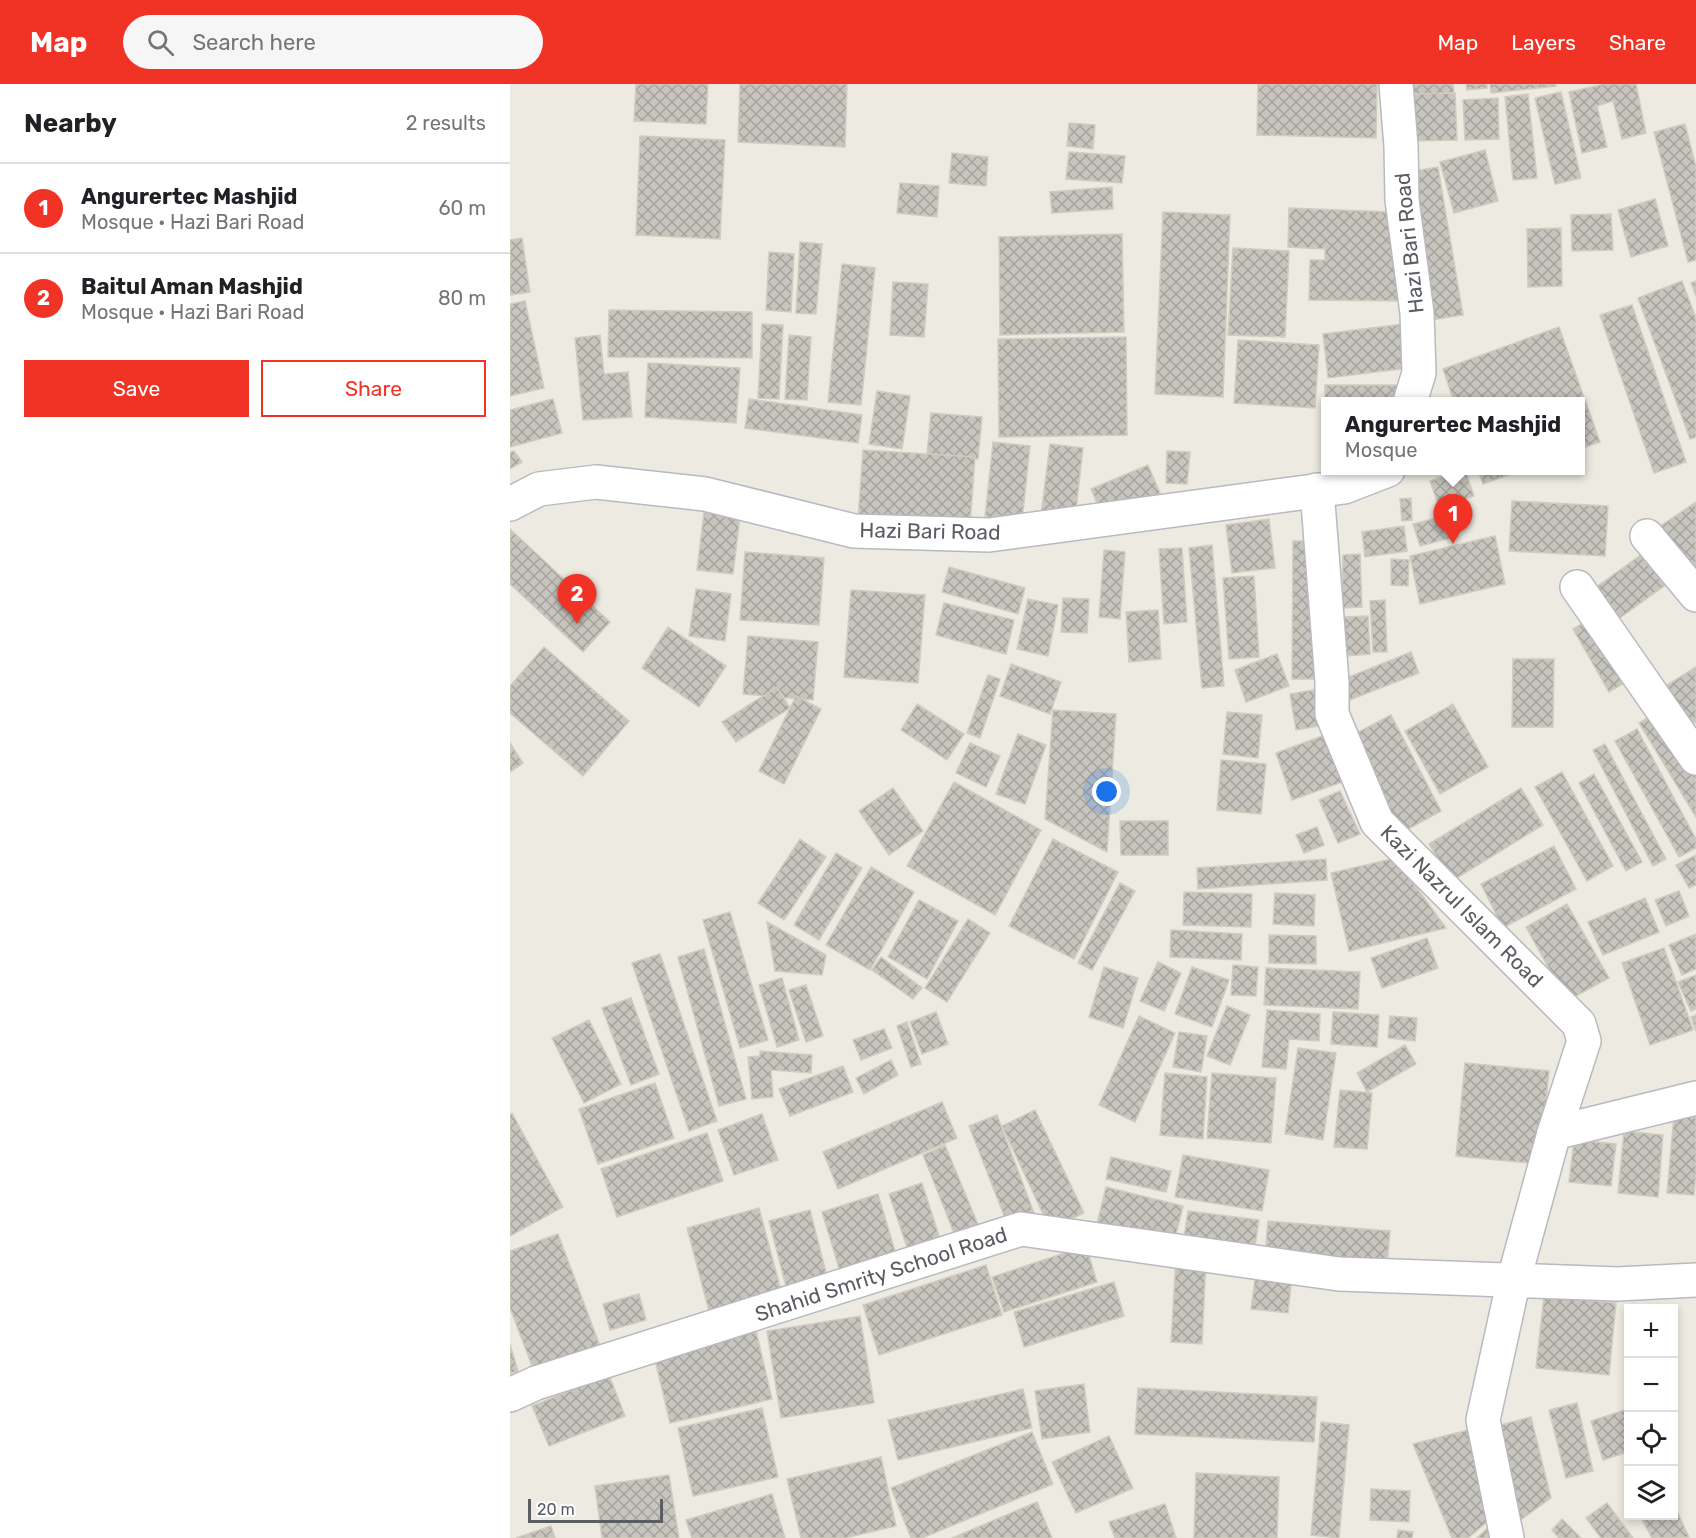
<!DOCTYPE html>
<meta charset="utf-8">
<style>
body{margin:0;font-family:Rubik,sans-serif;background:#f6f6f6;color:#202124}
.controls{position:absolute;right:18px;bottom:18px;display:grid;overflow:hidden;border-radius:0px;box-shadow:0 3px 9px #0003}
.controls button{width:54px;height:54px;display:grid;place-items:center;padding:0;border:0;border-bottom:2px solid #e0e0e0;background:#fff;color:#202124;font:30px sans-serif}
.scale{position:absolute;left:18px;bottom:15px;width:135px;box-sizing:border-box;padding-left:6px;border:3px solid #5a5e63;border-top:0;font-size:16px;line-height:21px;white-space:nowrap;color:#5a5e63;-webkit-text-stroke:4px #fff;paint-order:stroke}
.you{position:absolute;left:597px;top:708px;width:21px;height:21px;margin:-15px;border:4px solid #fff;border-radius:50%;background:#1a73e8;box-shadow:0 0 0 9px #1a73e833}
.badge{display:grid;place-items:center;width:39px;height:39px;border-radius:50%;background:#f03325;color:#fff;font-size:20px;font-weight:700}
.pin{position:absolute;translate:-50% -50px;filter:drop-shadow(0 2px 3px #0008)}
.pin::after{content:'';position:absolute;top:32px;width:21px;height:18px;background:inherit;clip-path:polygon(0 0,100% 0,50% 100%)}
.popup{position:absolute;left:811px;top:313px;width:264px;height:78px;box-sizing:border-box;display:grid;place-content:center;border-radius:0px;background:#fff;filter:drop-shadow(0 2px 4px #0005);font-size:20px;white-space:nowrap;color:#757577}
.popup b{font-size:22px;color:#202124}
.popup::after{content:'';position:absolute;left:50%;top:100%;margin-left:-12px;border:12px solid transparent;border-top-color:#fff}
.list{margin:0;padding:0;list-style:none}
h2{display:flex;justify-content:space-between;align-items:center;height:78px;margin:0;padding:0 24px;font-size:26px}
h2 small{font-size:20px;font-weight:400;color:#757577}
.list li{display:grid;grid-template-columns:39px 1fr auto;gap:18px;align-items:center;box-sizing:border-box;height:90px;padding:0 24px;border-top:2px solid #e0e0e0}
.list b{display:block;font-size:22px;white-space:nowrap}
.list p{margin:0;font-size:20px;white-space:nowrap;color:#757577}
.list em{font-size:20px;font-style:normal;color:#757577}
.actions{display:flex;gap:12px;padding:18px 24px}
.actions a{flex:1;padding:14px 0;border:2px solid #f03325;border-radius:0px;text-align:center;font-size:21px;color:#f03325}
.actions .main{background:#f03325;color:#fff}
.icon{flex:none;width:33px;height:33px;fill:none;stroke:currentColor;stroke-width:2;stroke-linecap:round;stroke-linejoin:round}
.map{position:relative;flex:none;width:1186px;height:1454px;overflow:hidden}
header{display:flex;align-items:center;gap:36px;box-sizing:border-box;height:84px;padding:0 30px;background:#f03325;color:#fff}
header strong{font-size:28px}
nav{display:flex;gap:33px;margin-inline-start:auto;font-size:21px}
.search{width:420px;height:54px;background:#f6f6f6;display:flex;align-items:center;gap:15px;box-sizing:border-box;padding:0 21px;border-radius:33px;color:#757577;font-size:22px}
main{display:flex}
aside{flex:1;background:#fff}
.map>svg:first-child{display:block}
</style>
<header>
<strong>Map</strong>
<div class="search"><svg class="icon" aria-label="search" viewBox="0 0 24 24"><circle cx="10" cy="10" r="6"/><path d="M15 15l6 6"/></svg>Search here</div>
<nav><a>Map</a><a>Layers</a><a>Share</a></nav>
</header>
<main>
<aside>
<h2>Nearby<small>2 results</small></h2>
<ul class="list">
<li><span class="badge">1</span><div><b>Angurertec Mashjid</b><p>Mosque · Hazi Bari Road</p></div><em>60 m</em></li>
<li><span class="badge">2</span><div><b>Baitul Aman Mashjid</b><p>Mosque · Hazi Bari Road</p></div><em>80 m</em></li>
</ul>
<div class="actions"><a class="main">Save</a><a>Share</a></div>
</aside>
<div class="map">
<svg width="1186" height="1454" viewBox="0 0 1186 1454">
<defs>
<pattern id="building-cross-hatch" width="8" height="8" patternUnits="userSpaceOnUse" patternTransform="scale(1.5)"><rect width="8" height="8" fill="#c8c5be"/><path d="M0 0l8 8M0 8l8-8" fill="none" stroke="#a5a39e"/></pattern>
</defs>
<rect width="100%" height="100%" fill="#edebe1"/>
<g fill="url(#building-cross-hatch)" stroke="#d2ccbf" stroke-width="1.5">
<polygon points="126,0 198,0 196,40 124,37"/>
<polygon points="230,0 337,0 335,63 228,58"/>
<polygon points="748,0 867,0 866,54 747,51"/>
<polygon points="901,0 943,0 944,9 902,12"/>
<polygon points="956,0 977,0 977,4 957,6"/>
<polygon points="980,0 1045,0 1046,2 981,9"/>
<polygon points="1094,0 1126,0 1136,49 1112,55 1103,17 1087,22 1097,63 1072,69 1059,8"/>
<polygon points="1051,8 1071,94 1045,100 1025,14"/>
<polygon points="945,9 947,56 901,57 901,10"/>
<polygon points="1018,10 1027,94 1003,96 995,13"/>
<polygon points="988,14 989,55 955,56 953,16"/>
<polygon points="559,39 585,41 583,65 557,62"/>
<polygon points="1175,40 1186,83 1186,176 1178,178 1144,48"/>
<polygon points="130,52 215,56 210,155 126,151"/>
<polygon points="975,66 988,117 944,129 930,78"/>
<polygon points="559,68 615,72 612,99 556,95"/>
<polygon points="442,69 478,73 476,102 439,99"/>
<polygon points="928,83 953,231 922,236 897,88"/>
<polygon points="390,99 429,102 427,133 387,129"/>
<polygon points="602,103 603,125 542,129 540,108"/>
<polygon points="1145,115 1158,162 1121,173 1108,126"/>
<polygon points="779,124 880,128 892,217 799,216 800,176 815,176 815,165 778,163"/>
<polygon points="653,128 720,131 713,313 645,310"/>
<polygon points="1101,130 1103,166 1062,167 1061,131"/>
<polygon points="1051,144 1052,202 1018,203 1017,145"/>
<polygon points="612,150 614,248 490,251 489,153"/>
<polygon points="12,154 20,208 0,211 0,156"/>
<polygon points="290,158 312,160 306,230 286,229"/>
<polygon points="723,164 779,167 775,253 718,251"/>
<polygon points="259,168 284,170 281,228 256,226"/>
<polygon points="332,180 365,184 351,321 318,318"/>
<polygon points="1172,197 1186,234 1186,353 1180,355 1128,214"/>
<polygon points="1186,197 1186,212 1181,199"/>
<polygon points="383,198 418,200 414,253 380,251"/>
<polygon points="15,217 34,304 0,312 0,220"/>
<polygon points="1122,221 1176,378 1144,389 1090,231"/>
<polygon points="99,226 242,228 242,274 98,273"/>
<polygon points="252,240 273,241 269,315 248,314"/>
<polygon points="893,240 898,284 818,294 813,250"/>
<polygon points="1049,243 1090,358 1070,365 1070,318 944,318 933,285"/>
<polygon points="90,251 94,290 118,288 122,333 73,336 65,254"/>
<polygon points="279,251 301,253 297,316 275,315"/>
<polygon points="616,253 617,351 489,353 488,255"/>
<polygon points="728,256 809,261 805,324 724,319"/>
<polygon points="138,279 230,284 226,339 135,333"/>
<polygon points="815,301 892,301 892,318 816,318 815,335"/>
<polygon points="367,307 400,312 392,365 359,360"/>
<polygon points="43,315 52,349 0,363 0,326"/>
<polygon points="239,315 352,331 348,359 235,344"/>
<polygon points="421,329 472,333 468,375 417,370"/>
<polygon points="483,358 520,362 512,437 475,433"/>
<polygon points="540,360 573,364 565,435 531,431"/>
<polygon points="353,366 465,373 460,442 348,435"/>
<polygon points="4,367 12,378 0,385 0,368"/>
<polygon points="657,367 680,368 677,400 656,399"/>
<polygon points="638,381 650,409 593,433 581,405"/>
<polygon points="953,386 955,386 964,412 929,423 920,397"/>
<polygon points="968,386 1012,386 973,400"/>
<polygon points="901,414 902,436 892,437 890,415"/>
<polygon points="1002,417 1098,422 1095,472 999,467"/>
<polygon points="1186,418 1186,498 1149,443"/>
<polygon points="194,428 230,433 223,490 187,486"/>
<polygon points="942,430 948,452 910,462 903,440"/>
<polygon points="759,435 765,484 722,489 716,441"/>
<polygon points="894,442 897,467 855,473 852,448"/>
<polygon points="0,445 100,538 73,568 0,500"/>
<polygon points="985,452 995,500 910,520 900,472"/>
<polygon points="783,457 808,457 807,595 782,595"/>
<polygon points="702,461 714,602 692,604 679,464"/>
<polygon points="672,464 677,538 654,540 649,465"/>
<polygon points="1139,465 1161,497 1100,541 1078,509"/>
<polygon points="594,466 615,468 610,535 589,533"/>
<polygon points="235,468 314,474 309,541 230,536"/>
<polygon points="850,470 852,523 832,524 833,471"/>
<polygon points="881,475 899,476 898,502 881,501"/>
<polygon points="439,483 515,504 508,530 432,508"/>
<polygon points="744,492 749,573 719,575 713,494"/>
<polygon points="186,505 221,510 215,557 179,552"/>
<polygon points="341,506 415,511 408,599 334,593"/>
<polygon points="553,514 579,515 577,549 551,548"/>
<polygon points="518,515 548,521 538,572 507,565"/>
<polygon points="875,516 877,568 863,568 860,517"/>
<polygon points="434,519 504,536 496,570 426,551"/>
<polygon points="648,526 651,575 619,578 616,528"/>
<polygon points="858,532 860,570 836,572 834,533"/>
<polygon points="1085,532 1121,595 1099,608 1063,545"/>
<polygon points="158,543 216,582 189,623 132,584"/>
<polygon points="238,552 308,558 303,616 233,610"/>
<polygon points="34,563 119,637 73,692 0,629 0,602"/>
<polygon points="901,568 909,589 837,617 829,597"/>
<polygon points="767,570 779,602 736,618 725,586"/>
<polygon points="1003,575 1044,575 1043,643 1002,643"/>
<polygon points="501,580 551,598 540,630 490,612"/>
<polygon points="1186,583 1186,638 1175,645 1151,605"/>
<polygon points="478,591 490,595 470,654 457,649"/>
<polygon points="267,603 280,624 226,658 212,638"/>
<polygon points="809,605 815,641 786,646 780,610"/>
<polygon points="286,612 311,625 274,700 249,687"/>
<polygon points="407,620 454,650 437,676 391,646"/>
<polygon points="943,620 978,683 930,710 895,647"/>
<polygon points="543,626 606,630 597,768 535,735"/>
<polygon points="1149,627 1186,688 1186,733 1129,639"/>
<polygon points="717,628 752,631 748,674 713,670"/>
<polygon points="881,631 931,727 886,752 835,655"/>
<polygon points="1127,645 1186,755 1186,764 1169,773 1105,657"/>
<polygon points="508,650 536,661 515,720 486,710"/>
<polygon points="815,651 832,698 782,716 766,669"/>
<polygon points="0,659 13,679 0,688"/>
<polygon points="460,659 490,672 476,703 446,689"/>
<polygon points="1095,660 1156,775 1143,782 1083,666"/>
<polygon points="711,676 756,680 751,730 707,726"/>
<polygon points="1052,688 1103,782 1077,797 1025,703"/>
<polygon points="1084,690 1132,778 1116,787 1069,699"/>
<polygon points="444,698 531,746 485,831 397,782"/>
<polygon points="383,704 413,747 379,771 349,727"/>
<polygon points="1011,704 1033,741 942,797 919,760"/>
<polygon points="830,707 850,750 828,759 809,716"/>
<polygon points="610,737 658,737 658,771 611,771"/>
<polygon points="807,743 814,761 794,769 786,751"/>
<polygon points="290,755 316,773 274,836 248,819"/>
<polygon points="543,755 608,788 564,875 499,842"/>
<polygon points="1044,762 1066,805 993,844 971,800"/>
<polygon points="326,769 352,784 309,856 284,841"/>
<polygon points="1186,771 1186,801 1179,804 1166,781"/>
<polygon points="885,774 936,844 839,867 821,789"/>
<polygon points="816,775 817,796 688,805 687,784"/>
<polygon points="361,783 404,808 360,886 316,861"/>
<polygon points="610,799 625,807 582,886 568,879"/>
<polygon points="1169,807 1179,832 1156,842 1145,816"/>
<polygon points="674,808 742,810 741,843 673,841"/>
<polygon points="765,809 805,811 804,842 763,840"/>
<polygon points="1135,814 1149,848 1093,871 1078,838"/>
<polygon points="409,816 448,837 417,895 378,873"/>
<polygon points="1057,820 1099,894 1057,917 1016,843"/>
<polygon points="220,828 258,956 230,964 193,836"/>
<polygon points="458,835 480,849 437,918 415,904"/>
<polygon points="257,838 316,871 312,891 265,887"/>
<polygon points="661,846 732,850 731,876 660,873"/>
<polygon points="1186,850 1186,885 1172,891 1159,861"/>
<polygon points="759,851 806,852 806,880 759,879"/>
<polygon points="917,854 928,884 872,904 861,874"/>
<polygon points="1154,864 1183,946 1140,961 1112,879"/>
<polygon points="194,865 236,1015 209,1022 168,873"/>
<polygon points="150,870 207,1037 179,1047 122,879"/>
<polygon points="371,873 412,904 403,915 362,886"/>
<polygon points="648,878 671,889 654,927 630,917"/>
<polygon points="723,881 748,883 746,912 721,911"/>
<polygon points="594,883 628,894 613,944 579,933"/>
<polygon points="682,883 719,896 702,943 665,930"/>
<polygon points="756,884 850,888 848,925 754,921"/>
<polygon points="1186,891 1186,925 1181,927 1168,898"/>
<polygon points="272,894 289,956 267,963 249,901"/>
<polygon points="296,901 313,952 296,958 279,906"/>
<polygon points="121,914 149,990 121,1001 92,924"/>
<polygon points="717,922 740,931 720,981 697,972"/>
<polygon points="757,926 810,930 809,957 779,955 776,985 752,983"/>
<polygon points="426,928 438,960 412,970 400,938"/>
<polygon points="823,928 869,931 867,963 821,960"/>
<polygon points="1186,931 1186,947 1181,933"/>
<polygon points="629,932 665,949 625,1038 589,1021"/>
<polygon points="880,932 907,934 905,957 878,954"/>
<polygon points="79,936 111,1000 74,1019 42,954"/>
<polygon points="397,938 411,980 401,983 387,942"/>
<polygon points="374,945 382,964 351,976 343,956"/>
<polygon points="669,948 697,952 691,988 663,983"/>
<polygon points="895,961 906,980 857,1008 847,989"/>
<polygon points="788,964 826,969 813,1056 775,1050"/>
<polygon points="250,967 302,971 301,989 261,986 263,1013 242,1015 238,973 250,972"/>
<polygon points="381,976 388,991 354,1010 346,994"/>
<polygon points="955,979 1039,987 1030,1080 946,1072"/>
<polygon points="333,982 343,1008 280,1032 269,1005"/>
<polygon points="655,989 697,993 693,1055 650,1051"/>
<polygon points="702,989 766,994 761,1059 697,1054"/>
<polygon points="145,999 164,1054 88,1080 69,1025"/>
<polygon points="830,1006 862,1009 857,1065 824,1063"/>
<polygon points="432,1018 447,1054 328,1105 313,1068"/>
<polygon points="1165,1020 1186,1022 1186,1088 1184,1111 1157,1109"/>
<polygon points="525,1026 574,1129 540,1145 492,1042"/>
<polygon points="2,1029 53,1123 0,1152 0,1031"/>
<polygon points="252,1030 268,1076 224,1091 208,1046"/>
<polygon points="487,1031 524,1129 497,1139 459,1042"/>
<polygon points="1114,1047 1153,1051 1148,1113 1108,1109"/>
<polygon points="197,1049 213,1097 107,1133 91,1085"/>
<polygon points="1064,1056 1106,1060 1101,1102 1059,1098"/>
<polygon points="435,1061 472,1150 448,1159 413,1071"/>
<polygon points="673,1071 759,1086 752,1127 665,1113"/>
<polygon points="601,1073 661,1087 656,1108 596,1095"/>
<polygon points="412,1099 431,1158 399,1169 379,1110"/>
<polygon points="596,1103 673,1122 664,1159 587,1140"/>
<polygon points="368,1110 388,1177 332,1194 312,1128"/>
<polygon points="249,1124 272,1210 200,1231 177,1144"/>
<polygon points="300,1126 319,1200 278,1210 259,1137"/>
<polygon points="678,1127 749,1136 744,1169 673,1160"/>
<polygon points="758,1137 880,1147 877,1180 755,1169"/>
<polygon points="48,1150 90,1262 24,1287 0,1224 0,1167"/>
<polygon points="576,1162 587,1198 494,1228 482,1193"/>
<polygon points="666,1174 696,1176 692,1260 661,1258"/>
<polygon points="476,1181 492,1231 369,1271 353,1221"/>
<polygon points="746,1188 782,1192 778,1229 741,1225"/>
<polygon points="604,1198 614,1232 514,1263 504,1228"/>
<polygon points="129,1210 136,1236 100,1246 93,1220"/>
<polygon points="1034,1212 1106,1219 1099,1291 1026,1284"/>
<polygon points="350,1232 364,1319 271,1334 257,1247"/>
<polygon points="244,1238 262,1315 160,1339 142,1263"/>
<polygon points="0,1260 8,1287 0,1290"/>
<polygon points="99,1291 115,1332 39,1362 22,1322"/>
<polygon points="574,1300 580,1348 532,1355 525,1307"/>
<polygon points="628,1304 807,1313 804,1358 625,1350"/>
<polygon points="513,1305 522,1344 388,1376 378,1336"/>
<polygon points="1067,1319 1083,1387 1056,1394 1039,1326"/>
<polygon points="252,1324 268,1393 183,1412 168,1344"/>
<polygon points="1118,1325 1118,1368 1093,1376 1081,1337"/>
<polygon points="1021,1333 1041,1414 1005,1440 979,1344"/>
<polygon points="811,1338 839,1341 829,1454 801,1451"/>
<polygon points="966,1344 984,1432 958,1454 942,1454 903,1360"/>
<polygon points="522,1348 543,1400 412,1454 401,1454 381,1404"/>
<polygon points="599,1352 623,1404 566,1429 542,1378"/>
<polygon points="371,1373 386,1442 335,1454 291,1454 277,1395"/>
<polygon points="686,1389 769,1393 767,1454 684,1454"/>
<polygon points="159,1391 169,1454 92,1454 85,1402"/>
<polygon points="861,1405 900,1407 899,1438 860,1436"/>
<polygon points="262,1410 275,1454 182,1454 176,1436"/>
<polygon points="527,1418 542,1454 442,1454"/>
<polygon points="1097,1419 1123,1454 1091,1454 1076,1434"/>
<polygon points="655,1420 666,1454 605,1454 599,1438"/>
<polygon points="1164,1421 1179,1453 1142,1454 1130,1432 1164,1432"/>
<polygon points="1052,1435 1071,1454 1049,1454 1042,1446"/>
<polygon points="986,1436 1000,1454 967,1454"/>
<polygon points="41,1442 45,1454 6,1454"/>
<polygon points="888,1446 903,1448 902,1454 887,1454"/>
</g>
<g fill="none" stroke-linecap="round" stroke-linejoin="round">
<g stroke="#b7babf" stroke-width="36">
<g id="street">
<polyline points="886,0 891,62 892,116 907,229 909,289 900,318"/>
<polyline points="807,406 822,598 822,630 867,738 1069,940 1074,957 1044,1049 1004,1195 973,1336 997,1454"/>
<polyline points="0,420 29,405 86,398 195,410 344,447 479,451 834,403 878,386"/>
<polyline points="1137,452 1186,511"/>
<polyline points="1067,503 1186,674"/>
<polyline points="1044,1049 1186,1014"/>
<polyline points="0,1311 26,1299 511,1145 829,1190 1108,1200 1186,1196"/>
</g>
</g>
<use href="#street" stroke="#fff" stroke-width="33"/>
</g>
<g text-anchor="middle" dominant-baseline="central" stroke-width="4.5" stroke-linejoin="round" paint-order="stroke">
<g font-size="21" fill="#5a5e63" stroke="#fff">
<text transform="translate(899 159) rotate(-96)">Hazi Bari Road</text>
<text transform="translate(420 447) rotate(1)">Hazi Bari Road</text>
<text transform="translate(952 822) rotate(45)">Kazi Nazrul Islam Road</text>
<text transform="translate(371 1190) rotate(-18)">Shahid Smrity School Road</text>
</g>
</g>
</svg>
<div class="controls">
<button>+</button>
<button>−</button>
<button><svg class="icon" aria-label="locate" viewBox="0 0 24 24"><circle cx="12" cy="12" r="6"/><path d="M12 2v4M12 18v4M2 12h4M18 12h4"/></svg></button>
<button><svg class="icon" aria-label="layers" viewBox="0 0 24 24"><path d="M12 4l9 5-9 5-9-5zM3 14l9 5 9-5"/></svg></button>
</div>
<div class="scale">20 m</div>
<div class="you"></div>
<div class="pin badge" style="left:943px;top:460px">1</div>
<div class="popup"><b>Angurertec Mashjid</b>Mosque</div>
<div class="pin badge" style="left:67px;top:540px">2</div>
</div>
</main>
